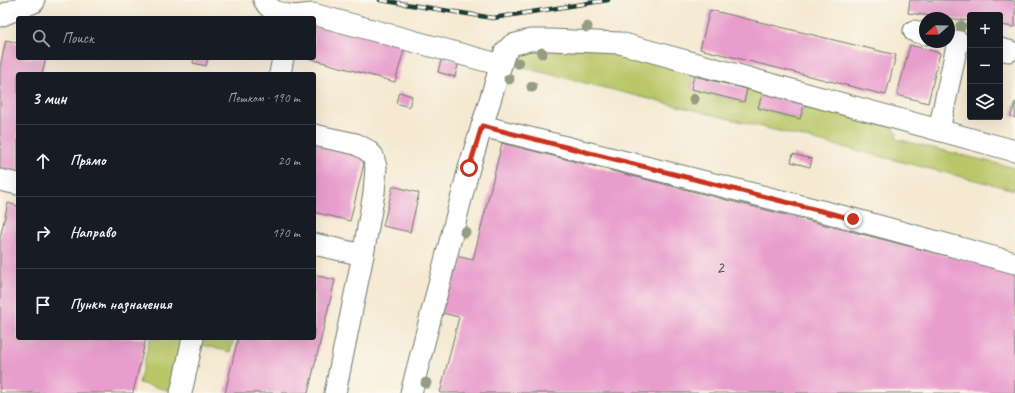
<!DOCTYPE html>
<html lang="ru">
<meta charset="utf-8">
<style>
body{margin:0;font-family:Caveat,sans-serif;background:#20242c;color:#f1f3f6}
.controls{position:absolute;right:12px;top:12px;display:grid;overflow:hidden;border-radius:4px;box-shadow:0 4px 16px #0002}
.controls button{width:36px;height:36px;display:grid;place-items:center;padding:0;border:0;border-bottom:1px solid #363941;background:#171b24;color:#f1f3f6;font:20px sans-serif}
.compass{position:absolute;left:919px;top:12px;width:36px;height:36px;border-radius:50%;background:#171b24;box-shadow:0 4px 16px #0002;rotate:250deg}
.stop{position:absolute;width:12px;height:12px;margin:-9px;border:3px solid #c8321e;border-radius:50%;background:#fff}
.stop.end{background:#c8321e;border-color:#fff;box-shadow:0 1px 4px #0008}
.list{margin:0;padding:0;list-style:none}
h2{display:flex;justify-content:space-between;align-items:center;height:52px;margin:0;padding:0 16px;font-size:17px}
h2 small{font-size:13px;font-weight:400;color:#9ea1a6}
.list li{display:grid;grid-template-columns:26px 1fr auto;gap:12px;align-items:center;box-sizing:border-box;height:72px;padding:0 16px;border-top:1px solid #363941}
.list b{display:block;font-size:15px;white-space:nowrap}
.list em{font-size:13px;font-style:normal;color:#9ea1a6}
.icon{flex:none;width:22px;height:22px;fill:none;stroke:currentColor;stroke-width:2;stroke-linecap:round;stroke-linejoin:round}
.map{position:relative;flex:none;width:1015px;height:393px;overflow:hidden}
.search{position:absolute;background:#171b24;box-shadow:0 4px 16px #0002;left:16px;top:16px;width:300px;height:44px;display:flex;align-items:center;gap:10px;box-sizing:border-box;padding:0 14px;border-radius:4px;color:#9ea1a6;font-size:15px}
.panel{position:absolute;background:#171b24;box-shadow:0 4px 16px #0002;left:16px;top:72px;width:300px;height:268px;border-radius:4px}
.map>svg:first-child{display:block}
</style>
<div class="map">
<svg width="1015" height="393" viewBox="0 0 1015 393">
<rect width="100%" height="100%" fill="#fbf7ec"/>
<filter id="ink" filterUnits="userSpaceOnUse"><feTurbulence type="fractalNoise" baseFrequency=".025" numOctaves="2"/><feDisplacementMap in="SourceGraphic" scale="8" xChannelSelector="R" yChannelSelector="G"/><feConvolveMatrix kernelMatrix="1 2 1 2 8 2 1 2 1" color-interpolation-filters="sRGB"/></filter>
<filter id="wash" filterUnits="userSpaceOnUse"><feTurbulence type="fractalNoise" baseFrequency=".012" numOctaves="4" result="noise"/><feDisplacementMap in="SourceGraphic" scale="16" xChannelSelector="R" yChannelSelector="G"/><feGaussianBlur stdDeviation="0.9" result="paint"/><feColorMatrix in="noise" values="0 0 0 0 0 0 0 0 0 0 0 0 0 0 0 0 0 1.4 0 .05"/><feComposite in="paint" operator="in"/></filter>
<g filter="url(#wash)">
<rect width="100%" height="100%" fill="#f5e9d2"/>
<g fill="#b9c769" stroke="#6c824e">
<polygon points="599,47 692,71 694,76 691,89 744,102 747,89 762,93 758,108 800,119 805,102 891,126 897,133 896,139 1015,168 1015,190 509,64 519,50"/>
<polygon points="150,338 185,338 172,391 139,383"/>
<polygon points="199,338 234,338 230,352 198,344"/>
</g>
<g id="blocks">
<g fill="#e89dcc">
<polygon points="910,0 1005,0 1015,1 1015,27 1000,25 1000,15 970,15 970,21 908,13"/>
<polygon points="710,10 896,55 886,95 700,49"/>
<polygon points="314,18 406,43 395,82 307,58 314,58"/>
<polygon points="6,40 18,43 18,58 46,58 42,74 18,74 18,174 0,169 0,67"/>
<polygon points="910,45 940,53 928,103 897,95"/>
<polygon points="442,57 459,61 455,77 438,72"/>
<polygon points="194,58 208,58 206,66 193,63"/>
<polygon points="694,76 747,89 744,102 691,89"/>
<polygon points="763,91 805,102 800,119 758,108"/>
<polygon points="399,92 412,96 409,107 396,103"/>
<polygon points="1015,102 1015,118 1011,116"/>
<polygon points="314,142 366,155 350,221 314,212"/>
<polygon points="502,143 1015,273 1015,393 440,393 459,317 438,312 452,255 473,260"/>
<polygon points="793,154 812,159 810,167 791,162"/>
<polygon points="393,186 419,193 410,232 383,226"/>
<polygon points="8,203 18,206 18,338 146,338 133,393 0,393 0,238"/>
<polygon points="314,275 335,280 308,393 225,393 238,338 314,338"/>
</g>
</g>
</g>
<g filter="url(#ink)">
<use href="#blocks" fill-opacity="0" stroke="#6a796b" stroke-width="1"/>
<g fill="none" stroke-linecap="round" stroke-linejoin="round">
<g stroke="#6a796b" stroke-width="23">
<g id="minor">
<path d="M264 0C271 13 280 13 294 16"/>
<polyline points="0,16 34,2"/>
<polyline points="293,18 294,16 313,14 501,65"/>
<polyline points="914,31 925,34"/>
<polyline points="1000,49 1009,51"/>
<polyline points="280,74 283,58"/>
<polyline points="482,126 853,219 1015,263"/>
<polyline points="939,130 958,41"/>
<polyline points="314,135 356,144 367,150 373,156 376,167 374,193 363,255"/>
<polyline points="0,180 18,184"/>
<polyline points="314,244 363,255 335,393"/>
<polyline points="181,393 193,338"/>
<polyline points="411,393 469,168 505,52 512,45 530,40 550,40 620,43 1015,151"/>
</g>
</g>
<use href="#minor" stroke="#fff" stroke-width="21"/>
<g stroke="#1f3d34" stroke-width="4.5">
<polyline id="rail" points="380,0 493,18 608,0"/>
</g>
<use href="#rail" stroke="#fbf7ec" stroke-width="3" stroke-dasharray="9" stroke-linecap="butt"/>
</g>
<g fill="#959e82">
<circle cx="961" cy="26" r="5.5"/>
<circle cx="587" cy="27" r="5.5"/>
<circle cx="542" cy="53" r="5.5"/>
<circle cx="518" cy="63" r="5.5"/>
<circle cx="509" cy="79" r="5.5"/>
<circle cx="532" cy="87" r="5.5"/>
<circle cx="694" cy="99" r="5.5"/>
<circle cx="465" cy="232" r="5.5"/>
<circle cx="426" cy="383" r="5.5"/>
</g>
</g>
<g fill="none" stroke-linecap="round" stroke-linejoin="round" filter="url(#ink)">
<polyline stroke="#c8321e" stroke-width="5" points="469,168 482,126 853,219"/>
</g>
<g text-anchor="middle" dominant-baseline="central" stroke-width="3.5" stroke-linejoin="round" paint-order="stroke">
<g font-size="17" fill="#51555a">
<text x="720" y="267">2</text>
</g>
</g>
</svg>
<div class="controls">
<button>+</button>
<button>−</button>
<button><svg class="icon" aria-label="layers" viewBox="0 0 24 24"><path d="M12 4l9 5-9 5-9-5zM3 14l9 5 9-5"/></svg></button>
</div>
<svg class="compass" viewBox="-18 -18 36 36"><path d="M0-13l5 13h-10z" fill="#e53935"/><path d="M0 13l5-13h-10z" fill="#9ea1a6"/></svg>
<div class="stop" style="left:469px;top:168px"></div>
<div class="stop end" style="left:853px;top:219px"></div>
<div class="search"><svg class="icon" aria-label="search" viewBox="0 0 24 24"><circle cx="10" cy="10" r="6"/><path d="M15 15l6 6"/></svg>Поиск</div>
<section class="panel">
<h2>3 мин<small>Пешком · 190 m</small></h2>
<ul class="list">
<li><svg class="icon" aria-label="ahead" viewBox="0 0 24 24"><path d="M12 20V5M6 11l6-6 6 6"/></svg><div><b>Прямо</b></div><em>20 m</em></li>
<li><svg class="icon" aria-label="right" viewBox="0 0 24 24"><path d="M7 20v-9h11M14 6l5 5-5 5"/></svg><div><b>Направо</b></div><em>170 m</em></li>
<li><svg class="icon" aria-label="arrive" viewBox="0 0 24 24"><path d="M6 21V4h12l-3 4 3 4H6"/></svg><div><b>Пункт назначения</b></div></li>
</ul>
</section>
</div>
